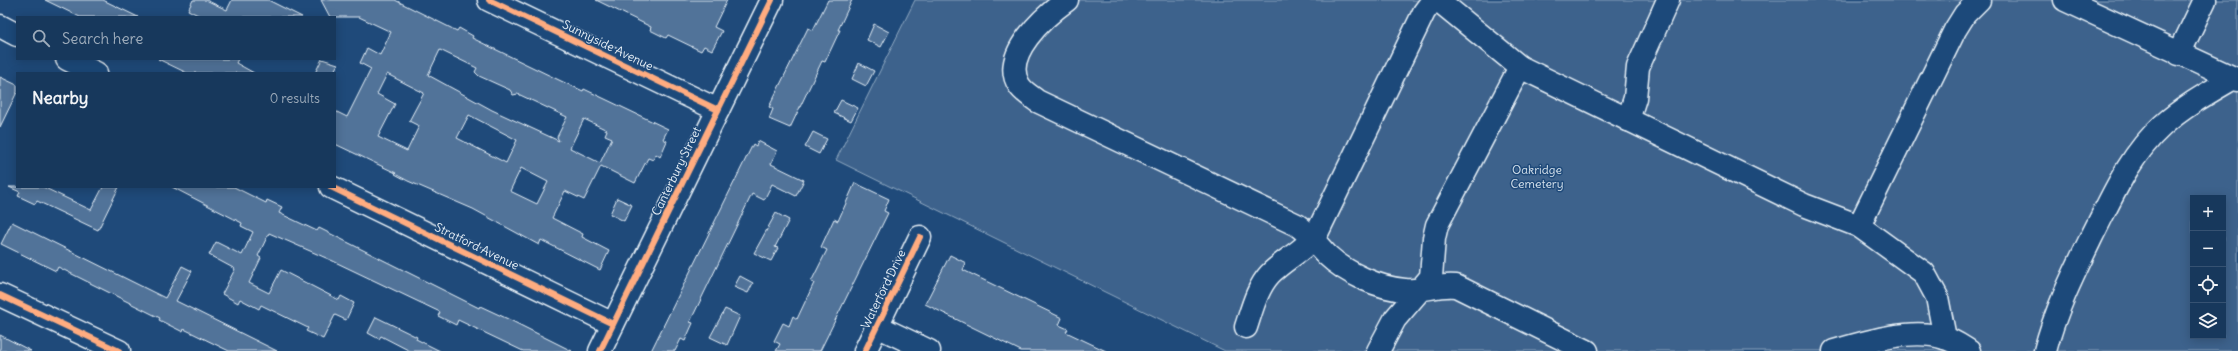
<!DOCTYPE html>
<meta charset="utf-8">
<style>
body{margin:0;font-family:Delius,sans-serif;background:#244365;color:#f1f3f6}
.controls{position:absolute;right:12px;bottom:12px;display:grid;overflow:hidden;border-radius:0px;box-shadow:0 2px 10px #0003}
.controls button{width:36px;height:36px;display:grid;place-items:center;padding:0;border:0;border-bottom:1px solid #365272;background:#17385c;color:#f1f3f6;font:20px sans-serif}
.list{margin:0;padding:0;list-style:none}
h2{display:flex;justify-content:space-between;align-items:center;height:52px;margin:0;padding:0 16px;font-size:17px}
h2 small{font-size:13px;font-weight:400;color:#9eacbb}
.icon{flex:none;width:22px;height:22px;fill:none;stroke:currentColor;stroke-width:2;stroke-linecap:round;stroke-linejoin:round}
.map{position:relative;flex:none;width:2238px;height:351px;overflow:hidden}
.search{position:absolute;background:#17385c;box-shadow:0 2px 10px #0003;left:16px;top:16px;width:320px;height:44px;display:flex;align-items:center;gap:10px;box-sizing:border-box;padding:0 14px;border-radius:0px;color:#9eacbb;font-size:15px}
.panel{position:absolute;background:#17385c;box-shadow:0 2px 10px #0003;left:16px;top:72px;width:320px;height:116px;border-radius:0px}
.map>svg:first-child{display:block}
</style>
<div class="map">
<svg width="2238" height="351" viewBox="0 0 2238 351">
<rect width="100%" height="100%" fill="#1f4a7a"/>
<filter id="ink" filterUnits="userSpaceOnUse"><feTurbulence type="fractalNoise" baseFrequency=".025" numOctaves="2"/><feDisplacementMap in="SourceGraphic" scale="8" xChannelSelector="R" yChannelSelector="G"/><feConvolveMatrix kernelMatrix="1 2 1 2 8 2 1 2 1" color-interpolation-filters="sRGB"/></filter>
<g filter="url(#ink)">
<path fill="#3c628c" stroke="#92aac2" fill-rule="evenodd" d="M915 0H2238V351H1225L836 160ZM2193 198H2223V336H2193Z"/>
<g fill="#517399" stroke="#e8f1f8" fill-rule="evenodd">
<polygon points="45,0 103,0 138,17 80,17"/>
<polygon points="193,0 206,0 227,10 232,0 268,0 302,17 202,17 188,10"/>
<path d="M321 0H395L457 31 459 28 473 36 472 38 561 81 583 91 584 89 668 129 663 139 667 141 660 157 656 154 653 160 648 158 635 183 601 166 584 200 565 191 552 218 583 234 582 237 609 251 600 270 541 240 539 245 473 209 408 181 395 174 396 173 335 144V111L347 117 371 69 360 63 367 48 380 55 391 32 359 17H330ZM440 50 477 68 475 72 479 76 510 90 513 95 518 94 567 117 557 137 559 141 492 110 428 75ZM387 74 424 93 409 121 419 126 407 151 378 137 395 104 377 94ZM469 115 517 140 506 163 457 138ZM584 119 607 130 605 135 612 138 600 163 570 148ZM521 168 548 182 537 204 510 191Z"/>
<polygon points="596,0 727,0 714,27 722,31 712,50 704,46 701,51 668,35 666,38 650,30 651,27"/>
<polygon points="828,0 852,0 838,30 840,30 825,62 822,61 790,128 769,119 773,109 769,107 808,28 813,30"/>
<polygon points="874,24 889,32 881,47 867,40"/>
<polygon points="158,59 238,59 236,63 254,73 187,73"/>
<polygon points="322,59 338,64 333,73 315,73"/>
<polygon points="859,63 874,71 866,86 852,79"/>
<polygon points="0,77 17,85 17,92 0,127"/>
<polygon points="841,100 858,108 851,121 834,113"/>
<polygon points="813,132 827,139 819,154 805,147"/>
<polygon points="758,141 777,151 771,164 804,180 796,196 772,184 764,200 752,194 690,322 693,323 685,341 681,339 675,351 651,351 753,144 756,146"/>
<polygon points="855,183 889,199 884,211 888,213 820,351 776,351 780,344 774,341 783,323 789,326 793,316 797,319 814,283 811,282 827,250 821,247 834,219 838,221"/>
<polygon points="9,187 43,187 91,210 103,187 119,187 98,230 37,201 35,204 18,196 20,192"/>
<polygon points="172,187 234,187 266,203 267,200 282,207 279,213 317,231 319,228 479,308 480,306 508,319 572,351 523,351 458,320 456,325 438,316 440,312 333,261 269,233 258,256 261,258 249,283 269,293 281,270 339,300 341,296 354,303 346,320 335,315 323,339 306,331 308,328 261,305 259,309 240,299 238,303 222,294 235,269 209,255 216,242 242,255 253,232 241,226 242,223"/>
<polygon points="617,198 632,205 624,221 610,214"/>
<polygon points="776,213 789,220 775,247 778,248 771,261 754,253"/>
<polygon points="12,222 165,298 182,266 192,271 176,301 277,351 229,351 184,329 183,332 159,320 160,318 58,267 56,271 1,244"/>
<polygon points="950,255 966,263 963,270 1062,318 1059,325 1068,329 1066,332 1106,351 1021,351 925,304"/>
<polygon points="740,276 753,283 748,293 734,287"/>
<polygon points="725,309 740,316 727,345 710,337"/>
<polygon points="376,317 417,337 416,339 440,351 410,351 381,336 379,339 368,333"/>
<polygon points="0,335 31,351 0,351"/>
</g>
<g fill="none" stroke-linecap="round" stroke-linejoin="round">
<g stroke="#e8f1f8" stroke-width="25">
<g id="minor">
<polyline points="489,0 718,110"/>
<path d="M1067 0C1046 15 1000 55 1019 85 1023 92 1031 96 1037 101L1297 225C1309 233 1317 245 1327 255 1346 273 1378 288 1405 290 1423 292 1436 284 1456 286L1587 351"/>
<polyline points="1438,0 1520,67 1804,205 1859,226 1924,273 1937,297 1945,338"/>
<polyline points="2065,0 2238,80"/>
<polyline points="0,26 17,35"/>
<polyline points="2179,54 2205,0"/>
<polyline points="67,59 96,73"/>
<polyline points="1628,120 1635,98 1638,67 1668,0"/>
<polyline points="331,187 613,324"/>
<polyline points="1859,226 1955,30 1965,14 1979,0"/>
<polyline points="0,295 119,351"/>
<polyline points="877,326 929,351"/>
<path d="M1246 327C1252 309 1257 288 1270 274 1286 258 1306 250 1318 231L1424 12 1433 0"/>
<polyline points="600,351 772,0"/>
<polyline points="865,351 920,237"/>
<polyline points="1378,351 1395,319 1431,277 1434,238 1437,225 1520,67"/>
<path d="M1834 351C1865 342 1913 327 1944 338 1953 340 1961 346 1969 351"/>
<path d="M2045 351C2055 311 2074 273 2092 236 2112 197 2129 156 2162 126 2183 107 2208 93 2232 79"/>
</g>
</g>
<use href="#minor" stroke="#1f4a7a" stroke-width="22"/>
<g stroke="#1f4a7a" stroke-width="8">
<g id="cycleway">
<polyline points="489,0 718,110"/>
<polyline points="331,187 613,324"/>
<polyline points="0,295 119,351"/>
<polyline points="600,351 772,0"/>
<polyline points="865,351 920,237"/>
</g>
</g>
<use href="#cycleway" stroke="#ffac80" stroke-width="6"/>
</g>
</g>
<g text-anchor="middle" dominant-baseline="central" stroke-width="3" stroke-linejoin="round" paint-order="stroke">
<g font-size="12" fill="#e8f1f8" stroke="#1f4a7a">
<text transform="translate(608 45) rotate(26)">Sunnyside Avenue</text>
<text transform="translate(676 171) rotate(-64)">Canterbury Street</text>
<text transform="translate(477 246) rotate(26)">Stratford Avenue</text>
<text transform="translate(883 289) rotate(-64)">Waterford Drive</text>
</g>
<g font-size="12" fill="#d7e3ed" stroke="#1f4a7a">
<text x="1537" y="169">Oakridge<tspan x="1537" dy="14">Cemetery</tspan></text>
</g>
</g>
</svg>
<div class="controls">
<button>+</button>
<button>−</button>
<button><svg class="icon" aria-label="locate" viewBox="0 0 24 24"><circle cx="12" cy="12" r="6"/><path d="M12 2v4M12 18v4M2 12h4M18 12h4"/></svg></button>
<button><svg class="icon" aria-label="layers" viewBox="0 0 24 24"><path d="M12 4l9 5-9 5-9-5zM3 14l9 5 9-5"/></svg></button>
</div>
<div class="search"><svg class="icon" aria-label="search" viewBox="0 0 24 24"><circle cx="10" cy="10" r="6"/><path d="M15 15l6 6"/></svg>Search here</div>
<section class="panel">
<h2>Nearby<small>0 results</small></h2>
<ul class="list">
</ul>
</section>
</div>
